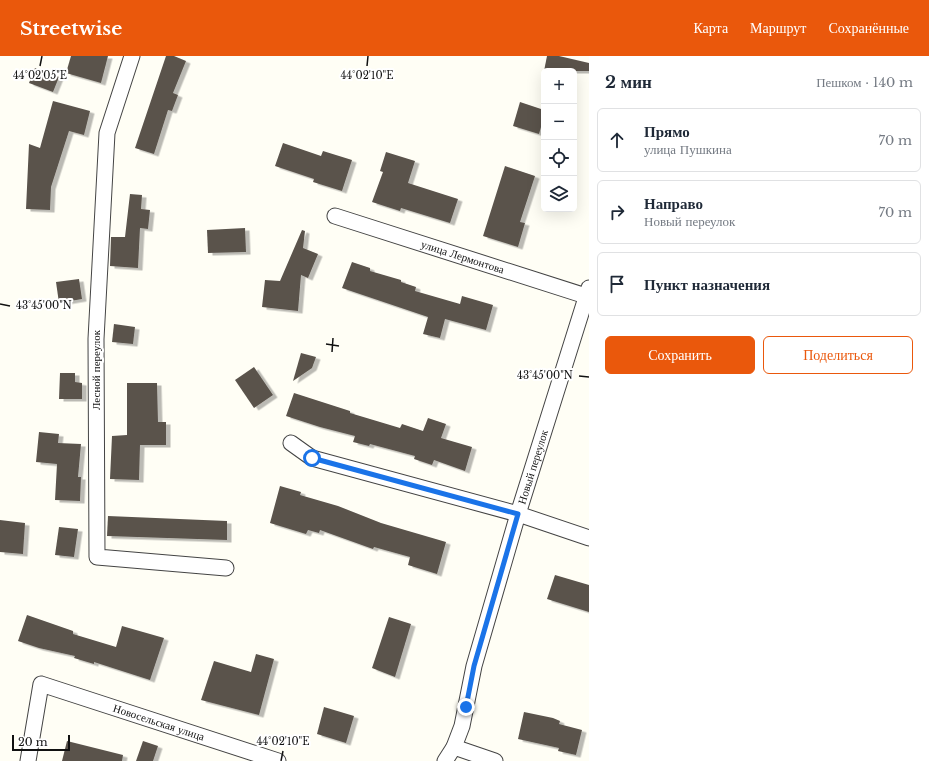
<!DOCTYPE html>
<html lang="ru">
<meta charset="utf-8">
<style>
body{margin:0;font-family:"Libre Baskerville",serif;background:#f6f6f7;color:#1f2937}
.controls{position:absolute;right:12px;top:12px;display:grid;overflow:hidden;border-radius:6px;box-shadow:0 4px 16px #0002}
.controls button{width:36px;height:36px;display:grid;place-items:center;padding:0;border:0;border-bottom:1px solid #e0e1e3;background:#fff;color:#1f2937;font:20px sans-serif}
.scale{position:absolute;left:12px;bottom:10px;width:58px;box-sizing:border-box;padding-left:4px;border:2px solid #111;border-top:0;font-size:11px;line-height:14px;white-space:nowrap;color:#111;-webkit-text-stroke:3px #fff;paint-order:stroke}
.stop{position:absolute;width:12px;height:12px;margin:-9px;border:3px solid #1a73e8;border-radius:50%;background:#fff}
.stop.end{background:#1a73e8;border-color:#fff;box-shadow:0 1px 4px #0008}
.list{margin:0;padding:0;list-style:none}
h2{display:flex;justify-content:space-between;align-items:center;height:52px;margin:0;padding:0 16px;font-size:17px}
h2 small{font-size:13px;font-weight:400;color:#747a83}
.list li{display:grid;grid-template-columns:26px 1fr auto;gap:12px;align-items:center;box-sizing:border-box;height:64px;margin:0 8px 8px;padding:0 8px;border:1px solid #e0e1e3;border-radius:6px}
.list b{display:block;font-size:15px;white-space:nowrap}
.list p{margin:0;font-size:13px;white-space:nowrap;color:#747a83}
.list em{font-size:13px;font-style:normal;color:#747a83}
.actions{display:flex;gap:8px;padding:12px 16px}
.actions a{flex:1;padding:9px 0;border:1px solid #ea580c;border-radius:6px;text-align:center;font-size:14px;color:#ea580c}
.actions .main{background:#ea580c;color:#fff}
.icon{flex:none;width:22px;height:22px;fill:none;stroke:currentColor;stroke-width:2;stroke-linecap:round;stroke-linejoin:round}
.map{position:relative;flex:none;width:589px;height:705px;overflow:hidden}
header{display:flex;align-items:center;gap:24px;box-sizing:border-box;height:56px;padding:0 20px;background:#ea580c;color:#fff}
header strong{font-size:19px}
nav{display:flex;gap:22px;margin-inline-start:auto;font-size:14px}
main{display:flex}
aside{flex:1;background:#fff}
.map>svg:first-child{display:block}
</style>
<header>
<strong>Streetwise</strong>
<nav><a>Карта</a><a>Маршрут</a><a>Сохранённые</a></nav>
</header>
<main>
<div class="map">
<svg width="589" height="705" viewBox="0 0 589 705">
<defs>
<filter id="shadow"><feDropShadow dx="4.5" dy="2.5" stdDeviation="0" flood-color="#0004"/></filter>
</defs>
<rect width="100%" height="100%" fill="#fffef5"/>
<g fill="#5a534c" filter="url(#shadow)">
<polygon points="71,0 108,0 101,27 66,17"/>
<polygon points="166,0 174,0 186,5 173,37 178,39 172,55 168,54 154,98 135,92"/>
<polygon points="547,0 559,0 589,7 589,15 544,15"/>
<polygon points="35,12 59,21 53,36 29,27"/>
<polygon points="53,45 90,55 84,79 69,75 51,131 50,154 26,153 29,88 40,92"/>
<polygon points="520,46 544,54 544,61 539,78 513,70"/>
<polygon points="283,87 321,100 323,95 352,104 342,135 313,126 314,123 275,110"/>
<polygon points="386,96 415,105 408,127 458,143 450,167 401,152 400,155 372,146 383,116 380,115"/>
<polygon points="505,110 535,120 520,166 525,167 518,191 483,180"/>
<polygon points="130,138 142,139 141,153 150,154 148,173 140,172 138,212 110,210 111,181 125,181"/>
<polygon points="245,172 246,196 208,197 207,174"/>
<polygon points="302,174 305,175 303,192 318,198 308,222 301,219 298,255 262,251 265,224 280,225"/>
<polygon points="352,206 370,212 370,215 401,224 401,226 416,231 415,235 460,248 462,240 493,249 486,274 445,263 440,282 423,278 428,261 342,232"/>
<polygon points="79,223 82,243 59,247 56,226"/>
<polygon points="114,268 135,271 133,288 112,286"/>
<polygon points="301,297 316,301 312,312 293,325"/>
<polygon points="254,311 273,339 254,352 235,324"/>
<polygon points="60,317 75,317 75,326 82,327 82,343 59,343"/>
<polygon points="127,327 157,327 158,366 166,366 166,389 140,389 139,424 110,423 112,380 127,379"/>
<polygon points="294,337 350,355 350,357 400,372 402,368 423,375 428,362 446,368 441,382 472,391 465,415 434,404 432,409 414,403 415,400 370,388 369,390 353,386 355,380 320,371 286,360"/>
<polygon points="39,376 59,378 58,387 81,388 78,421 81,421 80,445 55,444 57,408 36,406"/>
<polygon points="280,430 301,436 300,439 338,450 381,467 446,486 437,518 408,509 410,501 374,491 373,493 320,474 319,477 308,474 306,478 270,467"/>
<polygon points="108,460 227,465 227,484 107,480"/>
<polygon points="0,464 25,467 23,498 0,496"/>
<polygon points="59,471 78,473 74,501 55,499"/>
<polygon points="555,519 589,529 589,556 547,543"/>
<polygon points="27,559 73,575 73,578 116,591 122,570 164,582 150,624 94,606 94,608 74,602 75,600 39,592 18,585"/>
<polygon points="389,561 411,568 395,621 372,612"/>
<polygon points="256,598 274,603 259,659 201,644 214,605 251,616"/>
<polygon points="324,651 354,660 346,687 317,678"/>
<polygon points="524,656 553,662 560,665 559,668 582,674 576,699 558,695 559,692 518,683"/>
<polygon points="67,685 123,699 122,705 62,705"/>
<polygon points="143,685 158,690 153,705 136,705"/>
</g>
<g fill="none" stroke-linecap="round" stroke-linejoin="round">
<g stroke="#444" stroke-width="17">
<g id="minor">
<polyline points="132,0 107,77 96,283 97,501 226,512"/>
<path id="s1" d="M335 160 589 241"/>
<polyline points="291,387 312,402 518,458 589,482"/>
<polyline points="454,691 495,705"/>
<path id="s2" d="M28 705 41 628 278 705"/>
<path id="s3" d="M445 705 454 691 462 670 474 610 518 458 589 232"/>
</g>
</g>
<use href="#minor" stroke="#fff" stroke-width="15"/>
</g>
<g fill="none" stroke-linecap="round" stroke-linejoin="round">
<polyline stroke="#1a73e8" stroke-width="5" points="312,402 518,458 474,610 466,651"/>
</g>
<path fill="none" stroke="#111" stroke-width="1.5" d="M40 10 42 0M367 10 368 0M0 248 10 250M326 288 339 290M332 296 333 282M579 320 589 321M281 705 283 695"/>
<g text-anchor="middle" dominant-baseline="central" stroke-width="4" stroke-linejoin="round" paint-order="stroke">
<g font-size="11" fill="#111" stroke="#fff">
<text stroke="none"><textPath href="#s1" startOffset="134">улица Лермонтова</textPath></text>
<text transform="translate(96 314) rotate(-90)">Лесной переулок</text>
<text stroke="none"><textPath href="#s3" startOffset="308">Новый переулок</textPath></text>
<text stroke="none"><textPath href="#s2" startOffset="202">Новосельская улица</textPath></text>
</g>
</g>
<g font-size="10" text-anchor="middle" fill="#111" stroke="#fff" stroke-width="4" stroke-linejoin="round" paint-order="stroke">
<text x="40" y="23">44°02'05"E</text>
<text x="367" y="23">44°02'10"E</text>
<text x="44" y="253">43°45'00"N</text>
<text x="545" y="323">43°45'00"N</text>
<text x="283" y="689">44°02'10"E</text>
</g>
</svg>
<div class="controls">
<button>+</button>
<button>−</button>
<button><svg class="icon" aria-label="locate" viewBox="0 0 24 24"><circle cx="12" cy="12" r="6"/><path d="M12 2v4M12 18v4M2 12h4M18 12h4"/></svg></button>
<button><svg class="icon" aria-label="layers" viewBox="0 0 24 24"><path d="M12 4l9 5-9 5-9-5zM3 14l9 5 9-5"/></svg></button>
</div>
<div class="scale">20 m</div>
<div class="stop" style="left:312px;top:402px"></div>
<div class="stop end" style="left:466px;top:651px"></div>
</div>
<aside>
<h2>2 мин<small>Пешком · 140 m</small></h2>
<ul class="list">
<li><svg class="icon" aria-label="ahead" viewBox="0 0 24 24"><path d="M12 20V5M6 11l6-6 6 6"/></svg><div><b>Прямо</b><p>улица Пушкина</p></div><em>70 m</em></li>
<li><svg class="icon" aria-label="right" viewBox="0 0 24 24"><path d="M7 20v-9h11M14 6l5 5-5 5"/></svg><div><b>Направо</b><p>Новый переулок</p></div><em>70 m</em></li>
<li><svg class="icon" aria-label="arrive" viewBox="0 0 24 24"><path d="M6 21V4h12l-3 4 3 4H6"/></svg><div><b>Пункт назначения</b></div></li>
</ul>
<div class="actions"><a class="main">Сохранить</a><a>Поделиться</a></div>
</aside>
</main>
